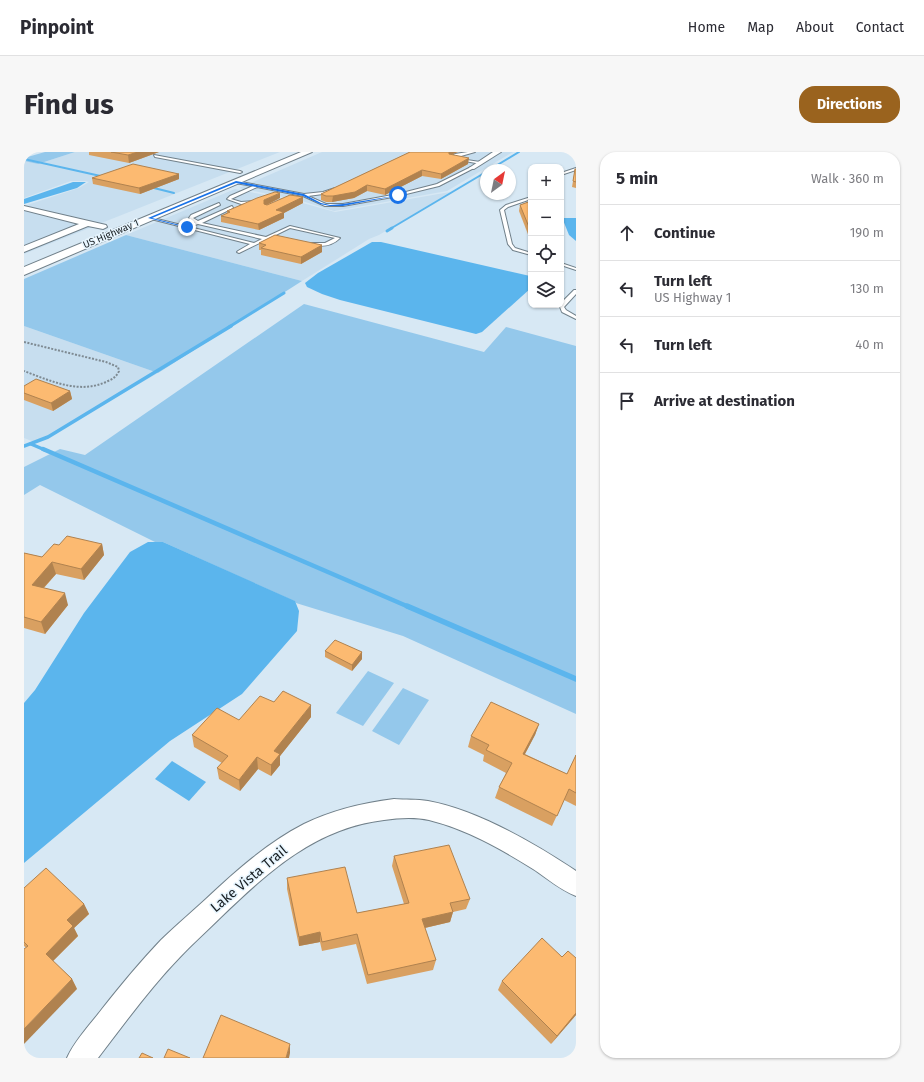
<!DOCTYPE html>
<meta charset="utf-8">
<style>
body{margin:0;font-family:"Fira Sans",sans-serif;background:#f7f7f7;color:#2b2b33}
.controls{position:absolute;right:12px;top:12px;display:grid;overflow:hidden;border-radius:8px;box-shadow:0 1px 3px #0004}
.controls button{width:36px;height:36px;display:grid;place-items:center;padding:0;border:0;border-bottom:1px solid #e1e1e2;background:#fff;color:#2b2b33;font:20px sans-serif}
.compass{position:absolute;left:456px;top:12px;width:36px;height:36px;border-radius:50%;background:#fff;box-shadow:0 1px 3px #0004;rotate:33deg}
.stop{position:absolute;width:12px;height:12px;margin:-9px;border:3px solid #1a73e8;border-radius:50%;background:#fff}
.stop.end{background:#1a73e8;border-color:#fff;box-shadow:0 1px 4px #0008}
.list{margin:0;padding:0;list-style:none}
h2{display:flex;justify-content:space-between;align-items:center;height:52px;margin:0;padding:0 16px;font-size:17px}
h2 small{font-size:13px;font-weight:400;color:#7c7c81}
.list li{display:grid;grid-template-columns:26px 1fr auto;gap:12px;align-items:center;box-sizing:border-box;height:56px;padding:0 16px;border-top:1px solid #e1e1e2}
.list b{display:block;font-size:15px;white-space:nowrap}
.list p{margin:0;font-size:13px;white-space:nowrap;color:#7c7c81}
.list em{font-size:13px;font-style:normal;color:#7c7c81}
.icon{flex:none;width:22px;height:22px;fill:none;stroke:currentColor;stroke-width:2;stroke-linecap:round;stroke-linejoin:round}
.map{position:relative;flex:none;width:552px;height:906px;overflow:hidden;border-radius:16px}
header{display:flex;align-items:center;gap:24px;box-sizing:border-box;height:56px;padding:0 20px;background:#fff;border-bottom:1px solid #e1e1e2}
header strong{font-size:19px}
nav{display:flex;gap:22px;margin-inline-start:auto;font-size:14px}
.intro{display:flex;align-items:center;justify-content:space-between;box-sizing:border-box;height:96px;padding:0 24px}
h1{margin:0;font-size:28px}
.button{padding:10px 18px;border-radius:16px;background:#9a631e;color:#fff;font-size:14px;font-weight:700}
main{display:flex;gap:24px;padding:0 24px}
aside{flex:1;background:#fff;border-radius:16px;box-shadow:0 1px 3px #0004}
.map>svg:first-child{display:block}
</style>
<header>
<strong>Pinpoint</strong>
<nav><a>Home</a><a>Map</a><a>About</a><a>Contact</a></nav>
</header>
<div class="intro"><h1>Find us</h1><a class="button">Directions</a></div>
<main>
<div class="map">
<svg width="552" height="906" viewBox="0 0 552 906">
<rect width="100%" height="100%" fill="#d7e8f4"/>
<g fill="#c7deef">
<polygon points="51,0 256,0 75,72 0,54 55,36 65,30 61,29 47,29 0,46 0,9 14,12"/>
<polygon points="298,0 489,0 423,39 310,59 278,49 215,36"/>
<polygon points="458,21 355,83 345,87 278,129 102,83 211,37 275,50 311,60 426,40"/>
<polygon points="0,58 57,72 0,95"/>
<polygon points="63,73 68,75 0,102 0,99"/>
<polygon points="0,174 134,221 13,291 0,286"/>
</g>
<g fill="#94c8eb">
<polygon points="21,0 51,0 14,12 0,9 0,6"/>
<polygon points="102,83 278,129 134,221 0,174 0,127"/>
<polygon points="280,152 460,200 482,175 552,194 552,562 379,484 272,451 270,449 139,390 131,390 16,333 0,343 0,315 36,297 61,303"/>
<polygon points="344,519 370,531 339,574 312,561"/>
<polygon points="379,536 405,548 375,593 348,579"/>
</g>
<g fill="#5bb5ed">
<polygon points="49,30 62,30 53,36 0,52 0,47"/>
<polygon points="540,66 552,66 552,89 545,83 539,68"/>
<polygon points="348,90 357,90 506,124 507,136 458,180 452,182 316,148 298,142 283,135 281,131 294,121"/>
<polygon points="124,390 139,390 271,449 275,459 273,479 218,542 146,589 0,711 0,551 11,538 60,461 106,400"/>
<polygon points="148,609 182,630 165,649 131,627"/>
</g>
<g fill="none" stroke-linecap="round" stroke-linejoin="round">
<g stroke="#5bb5ed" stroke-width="2">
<polyline points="0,7 81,25"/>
<polyline points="465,18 495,0"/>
<polyline points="126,35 150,41"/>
<polyline points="366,77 462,20"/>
</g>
<g stroke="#5bb5ed" stroke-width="3">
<polyline points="363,79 368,76"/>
<polyline points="205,175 260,141"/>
</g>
<g stroke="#5bb5ed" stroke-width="3.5">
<polyline points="7,292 21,298"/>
<polyline points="0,294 24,285 207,174"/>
</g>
<polyline stroke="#5bb5ed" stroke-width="4.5" points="19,297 385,455"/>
<polyline stroke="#5bb5ed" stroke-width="5.5" points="383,454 552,527"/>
<g stroke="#71808a" stroke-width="2">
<g id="lane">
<polygon points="444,0 451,0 430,6 456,10 457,12 425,6 431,2"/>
<polygon points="130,3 216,19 218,20 216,21 131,5"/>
<polygon points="447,15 450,16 415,34 374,44 319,54 301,54 279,44 233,35 207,47 217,50 231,49 232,51 217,52 203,47 206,44 229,34 211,31 212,29 280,42 299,40 311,36 312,38 299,42 284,44 302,52 319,52 374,42 413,32"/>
<polygon points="552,16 552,18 537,23 537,21"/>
<polygon points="507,45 507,47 484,55 480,58 488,92 491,96 507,101 507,103 489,98 484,92 476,58 482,53"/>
<path d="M195 51 196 53 169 66 174 69 208 54 209 56 178 71 242 85 266 74 316 86C308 94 299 95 288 93L287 91H301L311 86 266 76 215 101 213 100 214 99 226 92 123 66 125 65 230 91 238 87 174 72 168 74V72L171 71 165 66 167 63Z"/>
<polygon points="537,111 552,116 552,118 537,113"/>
<polygon points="550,138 552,138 552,142 540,155 542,158 552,164 552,167 538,160 536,155 538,150"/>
</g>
</g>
<g stroke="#71808a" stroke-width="2">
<g id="street">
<polygon points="469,0 477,0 450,17 445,16"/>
<polygon points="0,54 82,73 83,75 79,77 64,74 0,100 0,94 55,72 0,58"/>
<path d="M370 647C381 648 393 647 404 649 453 658 510 691 552 719V744C536 738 523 726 509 717 477 697 442 677 405 668 391 665 374 666 360 668 292 676 245 719 197 765 184 778 169 791 156 805 126 836 100 872 74 906H43C51 888 66 873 78 857 97 833 116 810 137 788 151 774 167 761 182 747 212 719 243 691 280 672 309 658 338 651 370 647Z"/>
</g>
</g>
<g stroke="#71808a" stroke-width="2">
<polygon id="primary" points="277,0 288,0 0,123 0,115"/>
</g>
<path stroke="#7e8a92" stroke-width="2" stroke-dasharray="2 1.5" stroke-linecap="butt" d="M0 190 82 210 94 215 95 219C93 224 89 227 84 229 56 243 27 229 0 219"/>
<use href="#lane" fill="#fff" fill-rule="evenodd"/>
<use href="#street" fill="#fff" fill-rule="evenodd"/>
<use href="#primary" fill="#fff" fill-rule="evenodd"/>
</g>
<g fill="#d9a061">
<polygon points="65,0 135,0 105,11 65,3"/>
<polygon points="386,0 434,0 428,2 444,12 417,27 398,24 361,43 343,39 330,46 308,50 302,50 297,48 297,42"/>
<polygon points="551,17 552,17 552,36 548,35"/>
<polygon points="155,22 155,27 116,42 69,32 68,26"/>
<polygon points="279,45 279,51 260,61 260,66 235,78 197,70 197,64 203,61 203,59 256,46 243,53"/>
<polygon points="507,49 507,90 495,59 496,53"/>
<polygon points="235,91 298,93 298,100 277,112 237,103 237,98 235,98"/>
<polygon points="0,234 46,239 48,247 29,259 0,248"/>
<polygon points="78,392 80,403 60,428 32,422 20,436 44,453 21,482 0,476 0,401 18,405 35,393"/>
<polygon points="301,499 338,500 338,507 328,519 301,505"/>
<polygon points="250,550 287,565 256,604 256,613 247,624 234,617 216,639 195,627 193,616 198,611 170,595 168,583 215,568"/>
<polygon points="515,572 511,583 501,602 543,622 552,603 552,654 540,648 528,674 471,646 475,635 482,621 459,609 460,603 444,595 447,584"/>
<polygon points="370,704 446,747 442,757 429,760 426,770 401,776 412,808 409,818 343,832 332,792 298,799 296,790 275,794 263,737 263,726 333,761 380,752 368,714"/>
<polygon points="0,736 60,752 65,762 50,776 54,784 29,809 48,827 53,837 0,794"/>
<polygon points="538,805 552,863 527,892 474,838 478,829"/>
</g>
<g fill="#b0824f">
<polygon points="114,0 135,0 105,11 104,3"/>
<polygon points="425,0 434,0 431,1 424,5"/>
<polygon points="445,6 444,12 417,27 417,22"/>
<polygon points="398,18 398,24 361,43 361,37"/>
<polygon points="155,22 155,27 116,42 115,36"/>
<polygon points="343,33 343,39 330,46 308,50 309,44"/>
<polygon points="256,41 256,46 240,54 240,48"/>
<polygon points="279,45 279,51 260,61 260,66 235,78 234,72 252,58"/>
<polygon points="298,93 298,100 277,112 277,105"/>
<polygon points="46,239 48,247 29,259 27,251"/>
<polygon points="78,392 80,403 60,428 57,417"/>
<polygon points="28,410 32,422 12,444 8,433"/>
<polygon points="41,441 44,453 21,482 17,470"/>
<polygon points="338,500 338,507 328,519 328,513"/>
<polygon points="287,553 287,565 256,604 256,613 247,624 247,613 250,599"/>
<polygon points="515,572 511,583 495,613 499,602"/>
<polygon points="233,605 234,617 216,639 215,628"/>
<polygon points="60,752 65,762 50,776 54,784 27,811 22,802 43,768"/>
<polygon points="429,760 426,770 396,777 398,767"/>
<polygon points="296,780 296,790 275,794 275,785"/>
<polygon points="48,827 53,837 0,892 0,877"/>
<polygon points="552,861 552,863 527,892 533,884"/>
<polygon points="266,892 266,901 265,906 262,906"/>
</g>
<g fill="#fcba71" stroke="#b0824f">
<polygon points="87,0 114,0 104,3"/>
<polygon points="386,0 425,0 425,2 445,6 417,22 398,18 361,37 343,33 331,40 309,44 302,44 297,42"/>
<polygon points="109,12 155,22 115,36 68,26"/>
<polygon points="551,17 552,17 552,30 549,29"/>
<polygon points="251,40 256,41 240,48 240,52 243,53 266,43 279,45 252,58 260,60 234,72 197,64 206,60 203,59 233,46"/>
<polygon points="507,49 507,80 496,53"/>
<polygon points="251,83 298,93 277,105 237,96 242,93 235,91"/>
<polygon points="12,227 46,239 27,251 0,241 0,234"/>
<polygon points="43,384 78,392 57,417 28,410 8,433 41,441 17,470 0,465 0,401 18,405 30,392 35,393"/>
<polygon points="311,488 338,500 328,513 301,499"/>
<polygon points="259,539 287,553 250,599 256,602 247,613 233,605 215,628 193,616 204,604 168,583 193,556 215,568 236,544 250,550"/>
<polygon points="467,550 515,572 499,602 543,622 552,603 552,641 545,637 533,664 475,635 488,611 462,598 465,593 447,584"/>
<polygon points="425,693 446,747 426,751 429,760 398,767 412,808 344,823 333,782 298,790 296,780 275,785 263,726 321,715 333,761 385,751 370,704"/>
<polygon points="22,716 60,752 43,768 49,774 22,802 48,827 0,877 0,797 4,794 0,790 0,736"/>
<polygon points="518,786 538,805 544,799 552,806 552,861 533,884 478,829"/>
<polygon points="197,863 266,892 262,906 179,906"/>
<polygon points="144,897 166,906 140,906"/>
<polygon points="118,901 129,906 115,906"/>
</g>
<polygon fill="#1a73e8" points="212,29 280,42 297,51 306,53 319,52 376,43 319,54 306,54 296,52 279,44 212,31 128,66 164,75 164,76 124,66"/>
<g text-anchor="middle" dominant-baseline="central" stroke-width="3" stroke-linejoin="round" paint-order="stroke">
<g font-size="10" fill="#171d21" stroke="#e7f5fe">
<text transform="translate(87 82) rotate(-23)">US Highway 1</text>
</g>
<g font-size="14" fill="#171d21" stroke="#e7f5fe">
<text transform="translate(225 727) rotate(-40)">Lake Vista Trail</text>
</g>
</g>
</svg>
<div class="controls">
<button>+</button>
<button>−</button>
<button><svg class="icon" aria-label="locate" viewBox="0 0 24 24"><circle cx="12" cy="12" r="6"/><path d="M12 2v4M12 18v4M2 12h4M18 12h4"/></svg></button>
<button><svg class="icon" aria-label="layers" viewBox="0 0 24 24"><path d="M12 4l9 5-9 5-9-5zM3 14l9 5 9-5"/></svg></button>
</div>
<svg class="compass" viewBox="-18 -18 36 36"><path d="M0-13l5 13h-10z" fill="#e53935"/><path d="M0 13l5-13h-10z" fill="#7c7c81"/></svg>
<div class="stop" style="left:374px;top:43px"></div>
<div class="stop end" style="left:163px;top:75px"></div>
</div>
<aside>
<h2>5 min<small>Walk · 360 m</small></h2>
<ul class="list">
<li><svg class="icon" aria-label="ahead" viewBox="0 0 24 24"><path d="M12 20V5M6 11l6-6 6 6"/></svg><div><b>Continue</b></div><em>190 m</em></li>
<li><svg class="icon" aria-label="left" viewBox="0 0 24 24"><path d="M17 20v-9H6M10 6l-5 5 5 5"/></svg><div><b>Turn left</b><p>US Highway 1</p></div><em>130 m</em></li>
<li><svg class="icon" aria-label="left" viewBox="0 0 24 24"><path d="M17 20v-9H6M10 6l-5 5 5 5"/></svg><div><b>Turn left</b></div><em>40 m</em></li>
<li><svg class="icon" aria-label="arrive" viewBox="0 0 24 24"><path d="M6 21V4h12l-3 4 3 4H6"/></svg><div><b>Arrive at destination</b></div></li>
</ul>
</aside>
</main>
